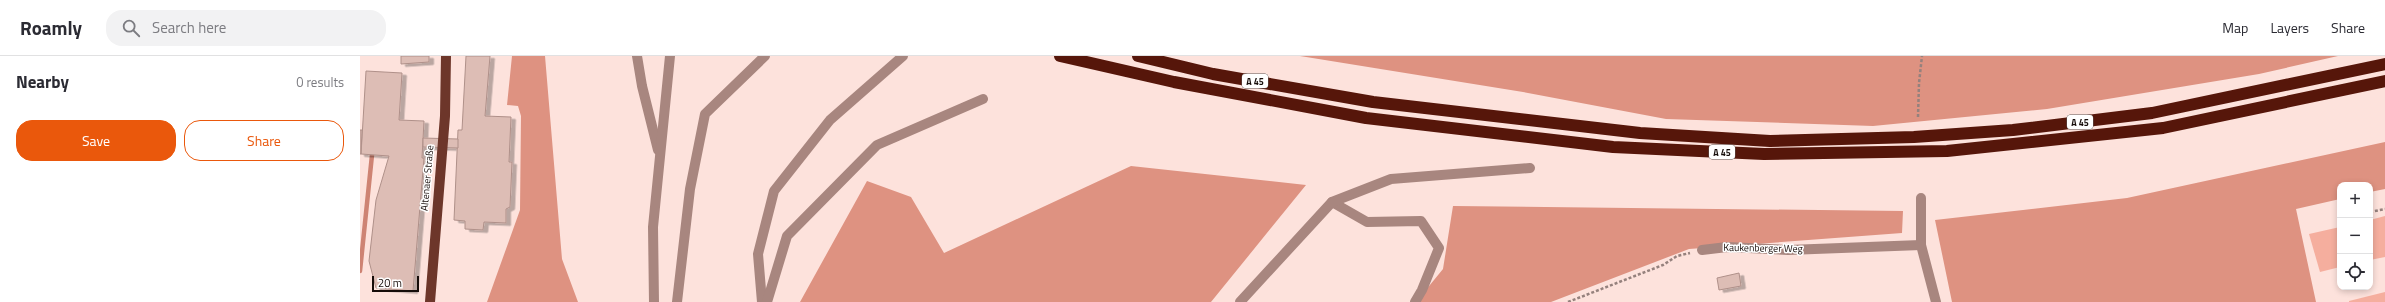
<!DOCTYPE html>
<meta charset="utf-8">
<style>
body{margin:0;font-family:"Titillium Web",sans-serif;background:#f2f2f3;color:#2b2b33}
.controls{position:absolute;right:12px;bottom:12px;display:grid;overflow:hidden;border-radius:8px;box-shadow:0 2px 6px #0003}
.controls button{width:36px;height:36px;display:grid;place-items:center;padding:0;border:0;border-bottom:1px solid #e1e1e2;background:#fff;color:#2b2b33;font:20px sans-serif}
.scale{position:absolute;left:12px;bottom:10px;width:47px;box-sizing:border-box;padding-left:4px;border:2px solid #160c09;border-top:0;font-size:11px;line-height:14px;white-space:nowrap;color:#160c09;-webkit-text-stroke:3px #fff;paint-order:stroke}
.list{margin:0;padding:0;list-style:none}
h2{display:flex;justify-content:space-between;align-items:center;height:52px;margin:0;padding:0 16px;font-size:17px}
h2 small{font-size:13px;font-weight:400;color:#7c7c81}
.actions{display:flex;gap:8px;padding:12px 16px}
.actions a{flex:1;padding:9px 0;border:1px solid #ea580c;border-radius:16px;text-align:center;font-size:14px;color:#ea580c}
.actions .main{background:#ea580c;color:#fff}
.icon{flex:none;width:22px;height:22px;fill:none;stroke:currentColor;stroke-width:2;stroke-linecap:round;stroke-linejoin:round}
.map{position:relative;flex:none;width:2025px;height:246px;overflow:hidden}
header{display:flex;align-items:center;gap:24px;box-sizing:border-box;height:56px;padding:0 20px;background:#fff;border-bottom:1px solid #e1e1e2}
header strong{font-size:19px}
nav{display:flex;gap:22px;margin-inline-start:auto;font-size:14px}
.search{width:280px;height:36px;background:#f2f2f3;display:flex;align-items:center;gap:10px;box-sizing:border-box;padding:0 14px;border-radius:16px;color:#7c7c81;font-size:15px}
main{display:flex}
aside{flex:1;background:#fff}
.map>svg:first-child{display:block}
</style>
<header>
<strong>Roamly</strong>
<div class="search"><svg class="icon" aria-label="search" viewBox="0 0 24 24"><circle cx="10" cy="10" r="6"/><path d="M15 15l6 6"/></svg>Search here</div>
<nav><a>Map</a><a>Layers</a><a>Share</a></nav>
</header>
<main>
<aside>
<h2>Nearby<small>0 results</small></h2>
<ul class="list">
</ul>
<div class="actions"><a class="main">Save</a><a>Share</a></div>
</aside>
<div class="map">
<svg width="2025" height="246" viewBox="0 0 2025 246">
<defs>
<filter id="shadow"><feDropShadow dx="4.5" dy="2.5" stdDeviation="0" flood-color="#0004"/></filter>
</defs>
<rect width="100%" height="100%" fill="#fde2dc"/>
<g fill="#f5ae9e">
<polygon points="2025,160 2025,201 2010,204 2010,164"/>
<polygon points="1980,171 1980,211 1960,216 1949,178"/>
<polygon points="2025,236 2025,246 1989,246 1989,245"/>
</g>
<g fill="#de9281">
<polygon points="152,0 185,0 202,203 218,246 127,246 160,154 161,60 158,50 147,49"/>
<polygon points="940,0 1978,0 1899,18 1687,53 1513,70 1306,63 1163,36"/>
<polygon points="2025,86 2025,133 2010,136 2010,129 1980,129 1980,143 1936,153 1956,246 1592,246 1575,164 1767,142"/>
<polygon points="771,110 946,129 851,246 440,246 507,125 551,141 584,197"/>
<polygon points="1093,150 1543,155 1542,177 1329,193 1191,246 1056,246 1083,213"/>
</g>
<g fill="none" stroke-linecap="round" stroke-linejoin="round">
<polyline stroke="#ce8373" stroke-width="4.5" points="0,215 12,99"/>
</g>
<g fill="#ddbdb5" stroke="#af9089" filter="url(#shadow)">
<polygon points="41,0 69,0 69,6 41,8"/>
<polygon points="106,0 130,0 125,60 151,61 149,106 152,106 150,151 146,153 146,167 124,166 123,174 105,173 105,165 94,164 98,74 102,74"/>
<polygon points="6,15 42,17 39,64 64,65 62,102 64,102 53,235 16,232 9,205 16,144 29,100 1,98"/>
<polygon points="0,74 2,74 1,98 0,98"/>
<polygon points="63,82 98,83 98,92 63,91"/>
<polygon points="1379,217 1381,230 1359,234 1357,222"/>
</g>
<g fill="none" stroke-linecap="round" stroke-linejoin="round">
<g stroke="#95817d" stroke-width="2.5" stroke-dasharray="3 2" stroke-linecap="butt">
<polyline points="1558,61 1559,27 1562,0"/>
<polyline points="2010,156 2025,153"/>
<polyline points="1208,246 1303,209 1317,200 1330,197"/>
</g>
<g stroke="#a8867f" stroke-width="10">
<polyline points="277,0 282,30 298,94"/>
<polyline points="1561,142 1561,189 1576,246"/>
<polyline points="972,146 1007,166 1061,165 1079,192 1062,234 1055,246"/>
<polyline points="1342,194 1367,191 1428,194 1561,189"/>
<polyline points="294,246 293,171 310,0"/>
<polyline points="317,246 330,133 345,58 405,0"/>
<polyline points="402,246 398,198 414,135 470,64 543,0"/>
<polyline points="407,246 427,180 517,89 623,43"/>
<polyline points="880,246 972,146 1031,123 1170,112"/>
</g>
<polyline stroke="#6d362a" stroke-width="10" points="70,246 85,60 86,0"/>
<g stroke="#56160a" stroke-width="12">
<polyline points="700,0 814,26 1006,62 1253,91 1404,98 1587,95 1803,72 2025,25"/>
<polyline points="778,0 853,18 1013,46 1280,77 1410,85 1554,81 1653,74 1792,57 2025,8"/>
</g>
</g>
<g text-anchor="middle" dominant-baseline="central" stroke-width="3" stroke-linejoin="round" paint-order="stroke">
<g fill="#fff" stroke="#5c5553" stroke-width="1">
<rect x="882" y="18" width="26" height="14" rx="3"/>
<rect x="1707" y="59" width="26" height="14" rx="3"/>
<rect x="1349" y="89" width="26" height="14" rx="3"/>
</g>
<g font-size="9" font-weight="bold" fill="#160c09">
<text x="895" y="25">A 45</text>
<text x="1720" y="66">A 45</text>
<text x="1362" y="96">A 45</text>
</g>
<g font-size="10" fill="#160c09" stroke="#fff">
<text transform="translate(67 122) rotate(-85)">Altenaer Straße</text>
<text transform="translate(1403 192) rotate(1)">Kaukenberger Weg</text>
</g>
</g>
</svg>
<div class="controls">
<button>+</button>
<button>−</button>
<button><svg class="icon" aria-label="locate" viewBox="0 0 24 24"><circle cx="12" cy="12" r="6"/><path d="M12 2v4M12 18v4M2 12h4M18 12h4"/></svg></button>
</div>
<div class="scale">20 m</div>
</div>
</main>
